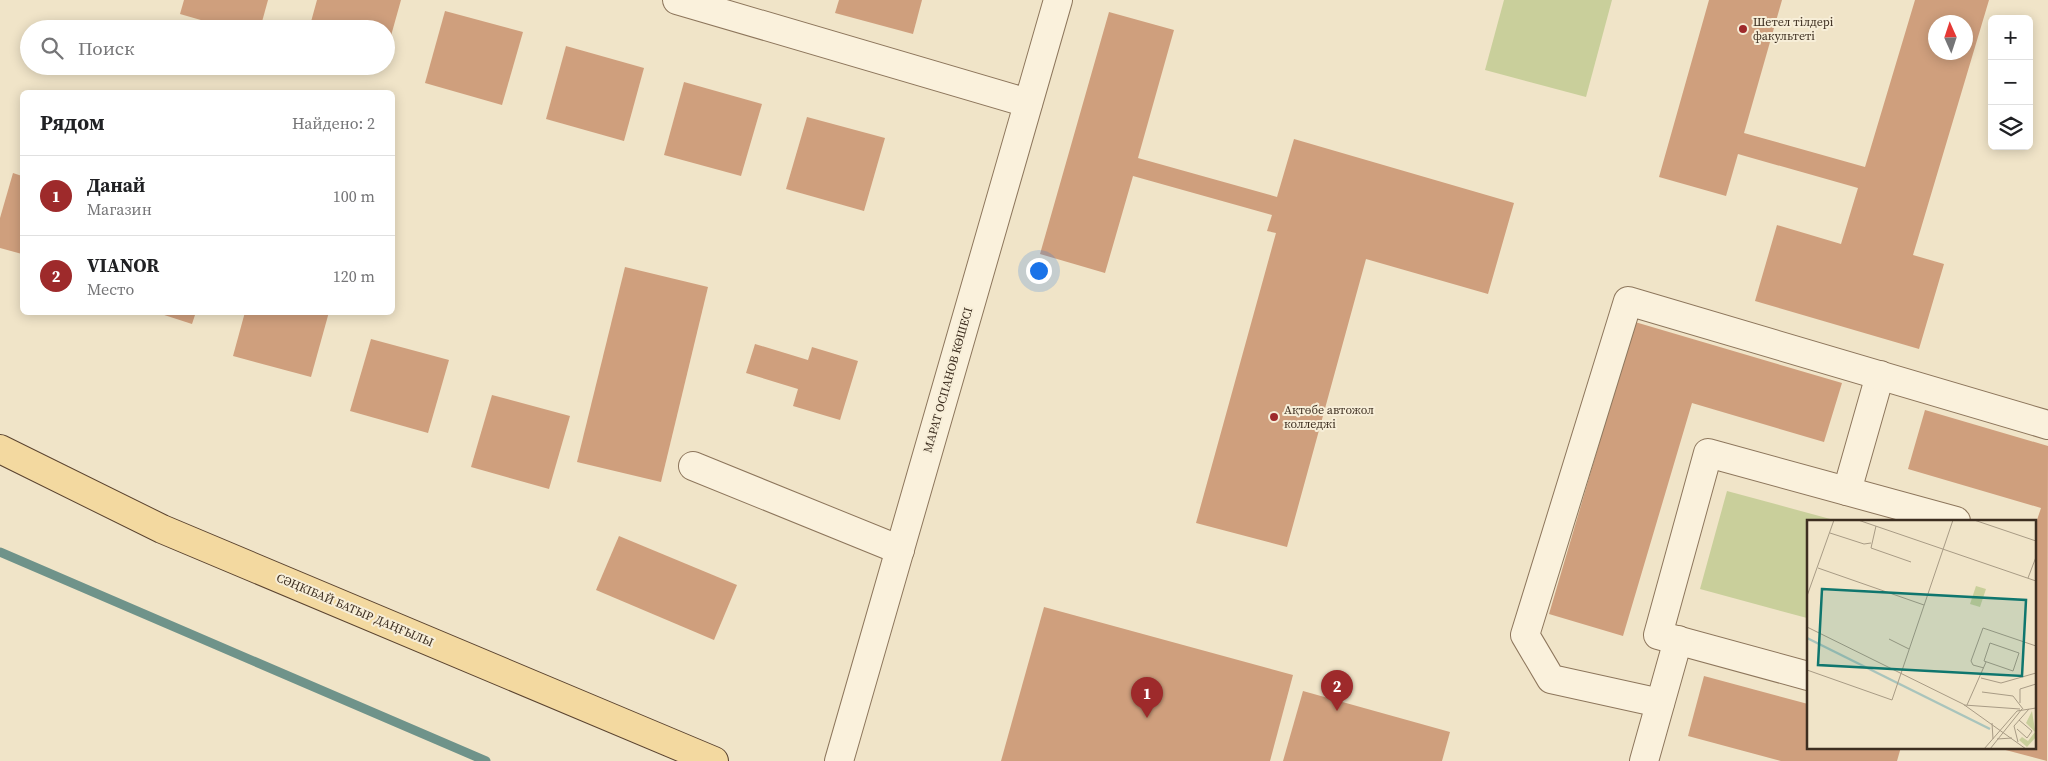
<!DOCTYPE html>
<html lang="ru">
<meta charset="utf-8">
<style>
body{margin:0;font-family:"Source Serif 4",serif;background:#f2f2f2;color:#202124}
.controls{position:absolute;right:15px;top:15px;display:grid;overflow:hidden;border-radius:8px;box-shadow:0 2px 12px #0003}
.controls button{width:45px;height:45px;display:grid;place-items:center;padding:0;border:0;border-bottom:1px solid #e0e0e0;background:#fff;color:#202124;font:25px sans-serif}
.compass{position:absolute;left:1928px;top:15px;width:45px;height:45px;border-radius:50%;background:#fff;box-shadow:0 2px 12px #0003;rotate:357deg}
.you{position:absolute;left:1038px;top:270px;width:18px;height:18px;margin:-12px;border:4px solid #fff;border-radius:50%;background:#1a73e8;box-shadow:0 0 0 8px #1a73e833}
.badge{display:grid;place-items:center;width:32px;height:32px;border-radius:50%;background:#9e2a2b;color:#fff;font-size:16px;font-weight:700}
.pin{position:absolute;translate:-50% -41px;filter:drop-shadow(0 1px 2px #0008)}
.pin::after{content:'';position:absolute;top:26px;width:18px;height:15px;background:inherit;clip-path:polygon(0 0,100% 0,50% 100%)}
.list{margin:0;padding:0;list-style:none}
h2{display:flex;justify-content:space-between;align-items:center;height:65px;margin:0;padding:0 20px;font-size:21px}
h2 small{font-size:16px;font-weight:400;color:#757577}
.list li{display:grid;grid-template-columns:32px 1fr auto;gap:15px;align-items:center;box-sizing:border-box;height:80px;padding:0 20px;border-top:1px solid #e0e0e0}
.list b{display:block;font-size:19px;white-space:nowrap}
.list p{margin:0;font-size:16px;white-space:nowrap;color:#757577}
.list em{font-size:16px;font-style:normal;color:#757577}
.icon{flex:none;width:28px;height:28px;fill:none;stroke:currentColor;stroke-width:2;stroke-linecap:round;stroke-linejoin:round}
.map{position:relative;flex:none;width:2048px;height:761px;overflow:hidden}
.search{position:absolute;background:#fff;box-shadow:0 2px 12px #0003;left:20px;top:20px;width:375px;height:55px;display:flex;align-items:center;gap:12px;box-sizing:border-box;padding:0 18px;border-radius:28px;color:#757577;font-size:19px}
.panel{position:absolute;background:#fff;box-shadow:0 2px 12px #0003;left:20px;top:90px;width:375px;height:225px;border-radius:8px}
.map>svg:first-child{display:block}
</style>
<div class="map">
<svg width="2048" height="761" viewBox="0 0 2048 761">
<rect width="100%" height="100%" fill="#f0e4c8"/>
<g fill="#c9cf9b">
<polygon points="1504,0 1612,0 1586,97 1485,70"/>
<polygon points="1727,491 1834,520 1808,521 1807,618 1700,589"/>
</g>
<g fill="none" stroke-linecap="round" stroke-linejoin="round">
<polyline stroke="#6f938a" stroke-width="9" points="0,552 486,761"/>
</g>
<g fill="#cf9f7d" fill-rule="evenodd">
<polygon points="184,0 268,0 260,29 232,29 180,14"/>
<polygon points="317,0 401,0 387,50 386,29 309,29"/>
<polygon points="839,0 922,0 913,34 835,13"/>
<path d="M1709 0H1782L1744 133 1865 167 1915 0H1989L1913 255 1944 264 1919 349 1755 301 1777 225 1841 244 1858 188 1738 154 1726 196 1659 177ZM1936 22H1966V52H1936Z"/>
<polygon points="445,11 523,32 502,105 425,83"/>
<polygon points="1109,12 1174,30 1138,158 1277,197 1294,139 1514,203 1488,294 1366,259 1287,547 1196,523 1276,233 1267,231 1272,215 1133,176 1105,273 1040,254"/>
<polygon points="566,46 644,68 624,141 546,119"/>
<polygon points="366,66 382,66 381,71"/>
<polygon points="684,82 762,104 741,176 664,155"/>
<polygon points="807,117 885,138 864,211 786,189"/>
<polygon points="13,173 22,176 22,254 0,248 0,218"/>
<polygon points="625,267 708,287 661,482 577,462"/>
<polygon points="155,312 196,312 192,324"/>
<polygon points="245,312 329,312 311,377 233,356"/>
<polygon points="1635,322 1842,383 1824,442 1692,403 1623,636 1549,614"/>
<polygon points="371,339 449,360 428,433 350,411"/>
<polygon points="755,344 808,360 812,347 858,361 840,420 793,406 798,389 746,373"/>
<polygon points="492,395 570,416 549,489 471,467"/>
<polygon points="1925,410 2048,446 2047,761 1998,748 2034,747 2034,529 2041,508 1908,469"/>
<polygon points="619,536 737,585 714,640 596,590"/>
<polygon points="1044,607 1293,675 1270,761 1001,761"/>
<polygon points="1704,676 1808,704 1808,747 1901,747 1897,761 1781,761 1688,736"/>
<polygon points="1303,691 1450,732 1442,761 1283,761"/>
</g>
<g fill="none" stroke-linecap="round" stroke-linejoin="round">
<g stroke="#8d765c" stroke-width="30">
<g id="minor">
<polyline points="677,0 1028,103"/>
<polyline points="693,466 900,550"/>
<polyline points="1847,491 1880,375"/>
<polyline points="1808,676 1658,635 1708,453 1956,521"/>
<polyline points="1660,703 1551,679 1525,635 1628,301 2048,425"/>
<polyline points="839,761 1058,0"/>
<polyline points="1644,761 1678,640"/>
</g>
</g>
<g stroke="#5b4430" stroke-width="30">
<polyline id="major" points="0,449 162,529 714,761"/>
</g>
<use href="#minor" stroke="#faf1dc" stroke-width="28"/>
<use href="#major" stroke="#f3d9a0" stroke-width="28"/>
</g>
<g fill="#9e2a2b" stroke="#f7eed8" stroke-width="2">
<circle cx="1743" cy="29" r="5"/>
<circle cx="1274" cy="417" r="5"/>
</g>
<g text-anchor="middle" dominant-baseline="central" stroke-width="4" stroke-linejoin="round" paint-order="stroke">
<g font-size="12" fill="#3d2e20" stroke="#f7eed8" text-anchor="start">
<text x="1753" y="22">Шетел тілдері<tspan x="1753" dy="14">факультеті</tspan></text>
<text x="1284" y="410">Ақтөбе автожол<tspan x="1284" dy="14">колледжі</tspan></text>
</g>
<g font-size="12" fill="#3d2e20" stroke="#f7eed8">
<text transform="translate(948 380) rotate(-74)">МАРАТ ОСПАНОВ КӨШЕСІ</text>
<text transform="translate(355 610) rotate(23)">СӘҢКІБАЙ БАТЫР ДАҢҒЫЛЫ</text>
</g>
</g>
<g transform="translate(1807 520)">
<rect width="229" height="229" fill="#f0e4c8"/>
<path d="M169 66 179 69 173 87 163 84ZM225 191 229 217 220 227 212 220 215 217 221 221 228 212 219 203Z" fill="#c9cf9b"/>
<path fill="none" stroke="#a9c4bc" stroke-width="2.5" d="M0 118 183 209"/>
<path fill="none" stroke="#a89b85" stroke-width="1" d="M51 0 229 61M167 0 229 21M69 6 64 28 104 42M23 13 57 24 64 23M11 48 117 85M221 58 229 37M0 76 27 0M0 107 156 184 219 229M82 119 102 129M183 123 212 133 206 151 177 141ZM177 148 166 145 164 141 176 108 229 126M0 150 85 180 146 0M174 158 194 163 229 153M175 172 206 176 216 189M213 183V169L229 164M157 185 213 189M160 185 179 142M185 203 186 219M210 209 220 218 225 211 212 200M190 219 205 218M211 222 207 206 222 189M177 229 210 191 229 188M183 229 215 189"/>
<path fill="#0f766e" fill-opacity="0.15" stroke="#0f766e" stroke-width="2.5" d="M15 69 219 80 215 156 11 145Z"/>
<rect width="229" height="229" fill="none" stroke="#3d2e20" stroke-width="2.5"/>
</g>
</svg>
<div class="controls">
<button>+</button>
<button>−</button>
<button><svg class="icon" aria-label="layers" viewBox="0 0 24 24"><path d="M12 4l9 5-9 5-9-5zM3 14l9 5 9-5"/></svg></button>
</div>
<svg class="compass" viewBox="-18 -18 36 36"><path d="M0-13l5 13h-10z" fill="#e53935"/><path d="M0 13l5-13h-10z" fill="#757577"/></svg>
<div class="you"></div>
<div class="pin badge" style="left:1147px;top:718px">1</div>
<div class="pin badge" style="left:1337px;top:711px">2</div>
<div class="search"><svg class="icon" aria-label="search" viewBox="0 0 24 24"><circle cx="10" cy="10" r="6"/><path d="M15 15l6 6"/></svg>Поиск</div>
<section class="panel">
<h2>Рядом<small>Найдено: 2</small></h2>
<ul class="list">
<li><span class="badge">1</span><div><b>Данай</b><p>Магазин</p></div><em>100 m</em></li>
<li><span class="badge">2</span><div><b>VIANOR</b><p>Место</p></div><em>120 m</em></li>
</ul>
</section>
</div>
